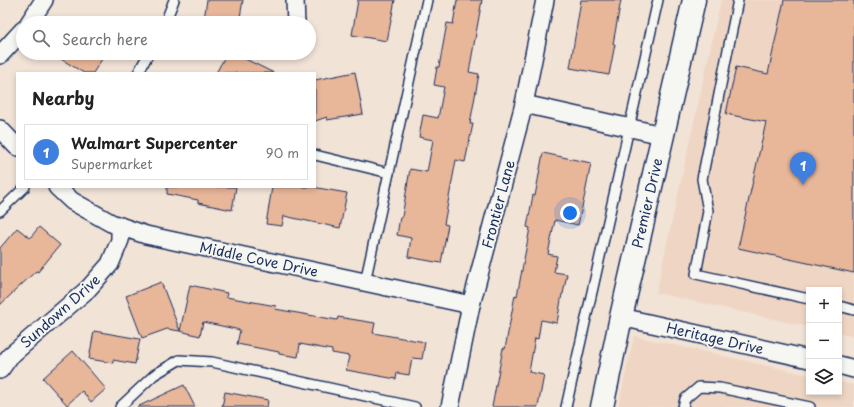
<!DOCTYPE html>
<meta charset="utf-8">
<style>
body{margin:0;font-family:"Playpen Sans",sans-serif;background:#f6f6f6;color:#222}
.controls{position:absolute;right:12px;bottom:12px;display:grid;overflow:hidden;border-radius:0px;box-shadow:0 2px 6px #0003}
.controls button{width:36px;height:36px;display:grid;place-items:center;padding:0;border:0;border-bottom:1px solid #e0e0e0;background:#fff;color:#222;font:20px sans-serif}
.you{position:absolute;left:570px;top:213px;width:14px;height:14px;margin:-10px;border:3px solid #fff;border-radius:50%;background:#1a73e8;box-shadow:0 0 0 6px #1a73e833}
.badge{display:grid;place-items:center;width:26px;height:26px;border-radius:50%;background:#b45309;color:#fff;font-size:13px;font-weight:700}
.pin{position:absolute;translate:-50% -33px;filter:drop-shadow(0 1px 2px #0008)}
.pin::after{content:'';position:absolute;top:21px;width:14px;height:12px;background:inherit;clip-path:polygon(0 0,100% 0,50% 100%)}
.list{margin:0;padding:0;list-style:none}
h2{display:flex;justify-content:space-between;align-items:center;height:52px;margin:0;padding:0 16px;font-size:17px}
h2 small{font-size:13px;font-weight:400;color:#767676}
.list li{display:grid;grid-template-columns:26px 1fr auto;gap:12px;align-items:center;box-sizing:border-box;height:56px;margin:0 8px 8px;padding:0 8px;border:1px solid #e0e0e0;border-radius:0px}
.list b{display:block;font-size:15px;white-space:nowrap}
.list p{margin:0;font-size:13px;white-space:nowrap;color:#767676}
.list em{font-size:13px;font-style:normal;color:#767676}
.icon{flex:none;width:22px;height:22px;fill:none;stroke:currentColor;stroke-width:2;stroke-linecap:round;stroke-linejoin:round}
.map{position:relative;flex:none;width:854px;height:407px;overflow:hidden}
.search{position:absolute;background:#fff;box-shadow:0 2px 6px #0003;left:16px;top:16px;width:300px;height:44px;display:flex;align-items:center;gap:10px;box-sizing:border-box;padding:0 14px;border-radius:22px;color:#767676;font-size:15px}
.panel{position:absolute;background:#fff;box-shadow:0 2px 6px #0003;left:16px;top:72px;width:300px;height:116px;border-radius:0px}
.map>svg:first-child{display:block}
</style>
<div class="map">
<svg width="854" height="407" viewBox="0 0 854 407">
<rect width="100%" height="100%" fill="#f2e3d7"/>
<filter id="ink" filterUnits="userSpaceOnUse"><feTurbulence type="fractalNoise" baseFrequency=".025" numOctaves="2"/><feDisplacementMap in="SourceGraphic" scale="8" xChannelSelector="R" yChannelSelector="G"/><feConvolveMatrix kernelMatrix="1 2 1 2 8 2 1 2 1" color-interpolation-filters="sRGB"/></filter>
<g filter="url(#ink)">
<g fill="#efd6c4">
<polygon points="721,0 854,0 854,337 839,333 839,290 809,290 809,327 656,293"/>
<polygon points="634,336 809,375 809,392 839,392 839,382 854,385 854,407 618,407"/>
</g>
<g fill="#e8b699" stroke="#1b2f5e">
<polygon points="207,0 243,0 239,23 225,23 204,19"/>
<polygon points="358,0 395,0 387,41 352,35"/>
<polygon points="457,0 482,0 469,72 479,74 470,124 473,124 465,162 456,160 444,224 448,225 441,263 408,257 411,238 397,235 400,217 402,217 410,169 427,172 433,140 419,137 423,115 438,118 444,87 434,85 437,67 439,67 447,23 453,24"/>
<polygon points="581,0 621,0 613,44 615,44 609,75 570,68"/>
<polygon points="784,0 854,0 854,273 738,248 766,122 726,114 736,67 768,74"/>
<polygon points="51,53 106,53 93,73 84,73"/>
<polygon points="227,53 233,53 274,73 216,73"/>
<polygon points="355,72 363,114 327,120 327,117 315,121 315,80"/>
<polygon points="543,153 591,163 585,194 578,225 555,220 548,254 557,256 554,272 567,274 563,294 562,294 557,323 541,320 538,339 535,338 529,372 544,375 538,407 492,407 503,348 505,349 515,295 517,296 530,228 527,227 533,195 535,196"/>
<polygon points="167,187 236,187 232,210 198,203 198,200 167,194"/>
<polygon points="272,187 312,187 347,193 340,228 284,216 282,226 266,224"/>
<polygon points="39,227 60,245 38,272 36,271 0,305 0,248 17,228 30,238"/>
<polygon points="161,282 180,331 167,329 142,338 126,296"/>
<polygon points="190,285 227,293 226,297 276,306 275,309 337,320 338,317 375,323 373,333 425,342 422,359 412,358 409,375 397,373 396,379 346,370 349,356 332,353 332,350 300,344 298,357 279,354 279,352 237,344 240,330 203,322 200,336 180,331"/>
<polygon points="94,331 140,339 135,364 113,360 113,363 89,359"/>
<polygon points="73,351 106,389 91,402 82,391 67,405 43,378"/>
<polygon points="184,385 195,407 137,407"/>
<polygon points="225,392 268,400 267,407 222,407"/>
</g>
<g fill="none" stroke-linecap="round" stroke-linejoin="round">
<g stroke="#1b2f5e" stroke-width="12">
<g id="lane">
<polyline points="738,0 702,179 708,211 696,274 809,299"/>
<polyline points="165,23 174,0"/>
<polyline points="138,73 149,53"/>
<polyline points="315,155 389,173"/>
<polyline points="0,211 25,187"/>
<polyline points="365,282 427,0"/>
<polyline points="839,306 854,310"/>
<polyline points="120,407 154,375 179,360 212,362 415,407"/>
<polyline points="566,407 658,0"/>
<polyline points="683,407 685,399 699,387 720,388 810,407"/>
</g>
</g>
<g stroke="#1b2f5e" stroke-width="20">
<g id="street">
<polyline points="295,0 296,23"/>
<polyline points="29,23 44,0"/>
<polyline points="0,55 23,30"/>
<polyline points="524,104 662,135"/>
<polyline points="0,129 17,147"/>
<polyline points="57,187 72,201 111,223 146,235 471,305"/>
<polyline points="621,317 809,359"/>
<polyline points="839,365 854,369"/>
<polyline points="0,370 10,356 88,289 110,264 120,240 120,226"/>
<polyline points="450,407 471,305 524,104 545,0"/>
</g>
</g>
<g stroke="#1b2f5e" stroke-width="25">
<polyline id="secondary" points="602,407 621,317 694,0"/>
</g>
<use href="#lane" stroke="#f6f6f2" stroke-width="9"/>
<use href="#street" stroke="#f6f6f2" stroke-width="17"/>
<use href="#secondary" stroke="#f6f6f2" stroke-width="22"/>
</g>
</g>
<g text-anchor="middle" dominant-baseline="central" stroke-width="3.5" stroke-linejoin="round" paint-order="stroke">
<g font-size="14" fill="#1b2f5e" stroke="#f6f6f2">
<text transform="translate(647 203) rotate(-77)">Premier Drive</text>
<text transform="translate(498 204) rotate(-75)">Frontier Lane</text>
<text transform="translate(259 259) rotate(12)">Middle Cove Drive</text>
<text transform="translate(60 311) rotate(-42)">Sundown Drive</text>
<text transform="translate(715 338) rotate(13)">Heritage Drive</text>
</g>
</g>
</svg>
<div class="controls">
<button>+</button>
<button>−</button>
<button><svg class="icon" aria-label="layers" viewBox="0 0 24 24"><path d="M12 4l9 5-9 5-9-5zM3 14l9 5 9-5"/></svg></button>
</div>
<div class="you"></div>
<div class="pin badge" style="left:803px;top:185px;background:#3f7fe0">1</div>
<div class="search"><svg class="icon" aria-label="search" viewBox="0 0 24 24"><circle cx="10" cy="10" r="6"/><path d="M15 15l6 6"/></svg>Search here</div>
<section class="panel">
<h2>Nearby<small></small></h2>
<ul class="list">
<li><span class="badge" style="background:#3f7fe0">1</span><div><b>Walmart Supercenter</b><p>Supermarket</p></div><em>90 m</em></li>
</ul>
</section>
</div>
